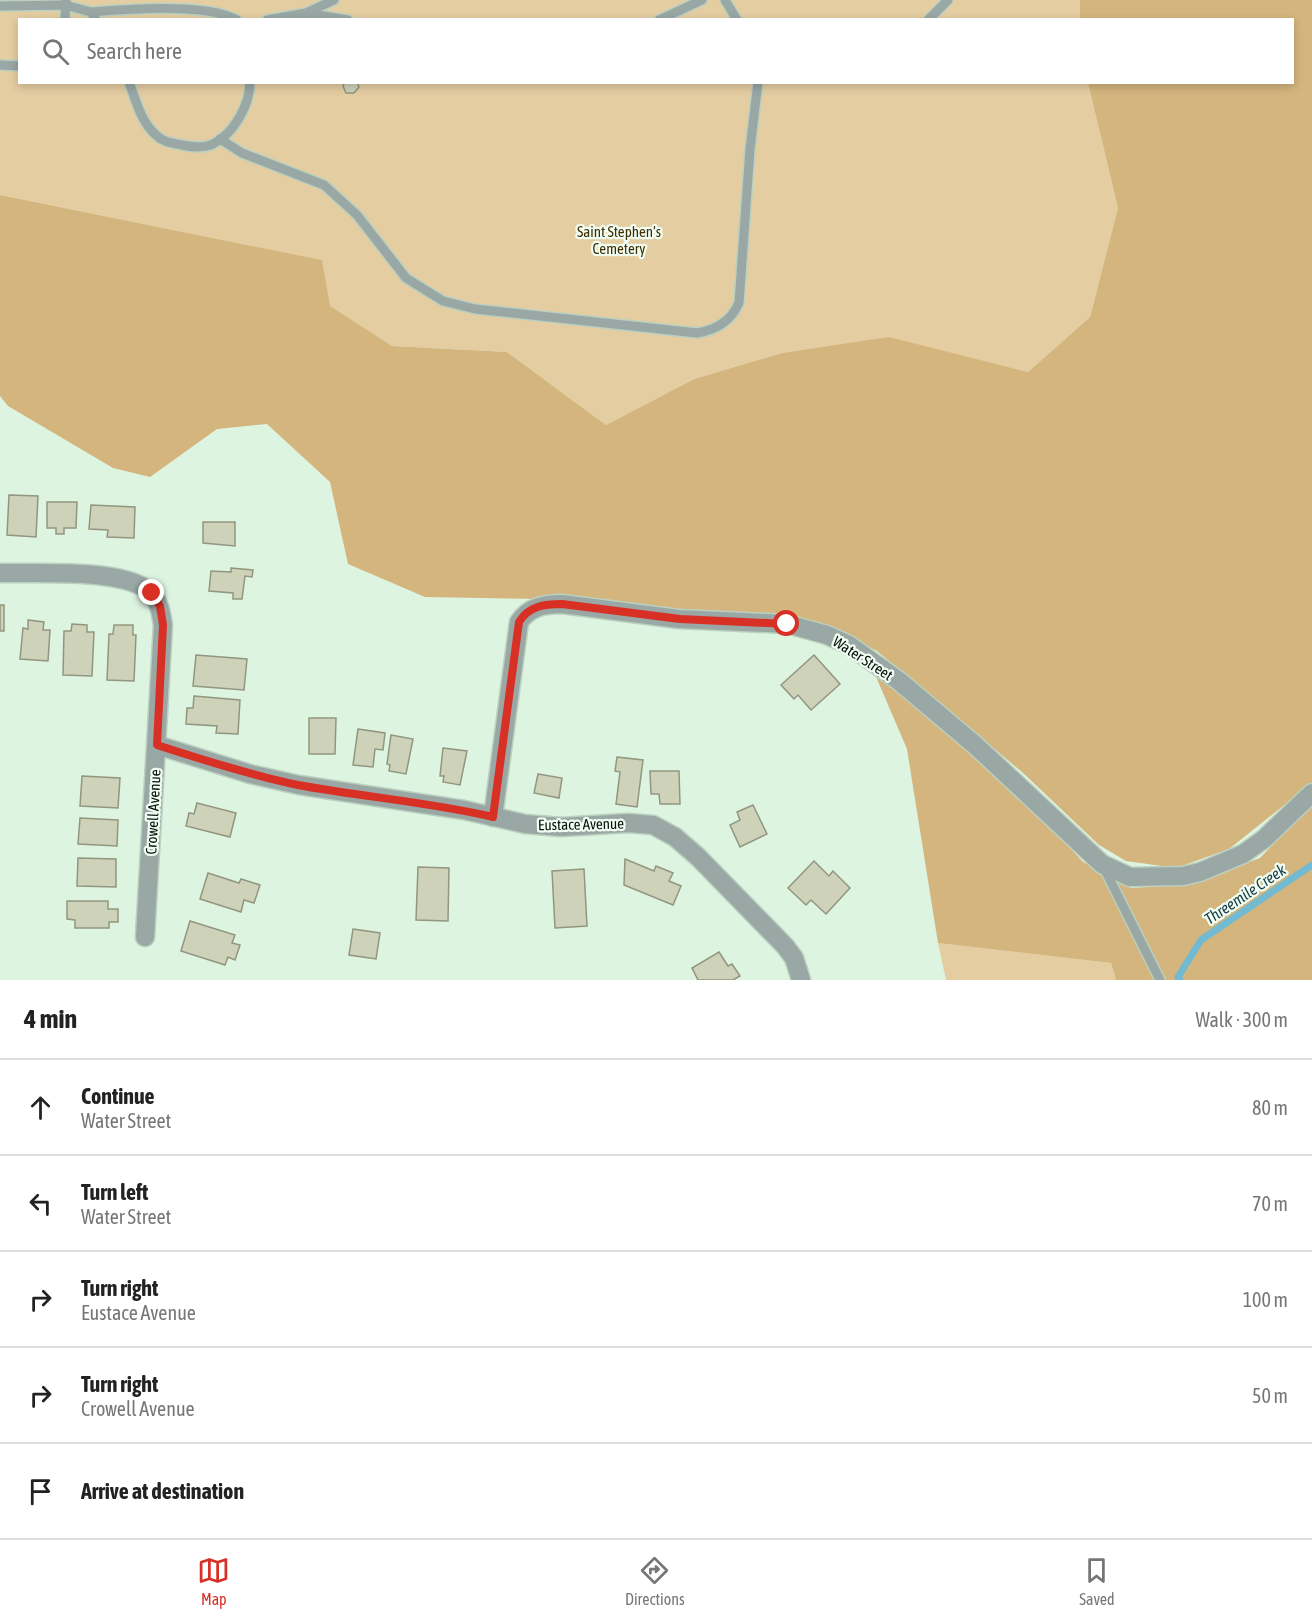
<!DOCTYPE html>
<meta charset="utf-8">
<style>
body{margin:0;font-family:"Asap Condensed",sans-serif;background:#f2f2f2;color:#222}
.stop{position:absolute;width:18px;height:18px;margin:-14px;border:4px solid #d93025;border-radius:50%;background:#fff}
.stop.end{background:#d93025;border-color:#fff;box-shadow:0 2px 6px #0008}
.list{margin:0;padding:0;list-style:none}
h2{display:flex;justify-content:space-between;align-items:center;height:78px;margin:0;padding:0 24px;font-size:26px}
h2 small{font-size:20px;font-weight:400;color:#767676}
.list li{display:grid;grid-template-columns:39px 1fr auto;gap:18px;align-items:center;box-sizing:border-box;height:96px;padding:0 24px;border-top:2px solid #e0e0e0}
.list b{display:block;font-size:22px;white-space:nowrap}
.list p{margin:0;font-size:20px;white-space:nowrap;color:#767676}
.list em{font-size:20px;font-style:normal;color:#767676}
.icon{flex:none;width:33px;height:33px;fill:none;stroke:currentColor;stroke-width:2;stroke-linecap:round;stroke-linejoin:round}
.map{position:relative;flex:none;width:1312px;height:980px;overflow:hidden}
.search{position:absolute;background:#fff;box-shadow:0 3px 9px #0003;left:18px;right:18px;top:18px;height:66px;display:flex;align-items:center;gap:15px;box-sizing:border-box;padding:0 21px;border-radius:0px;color:#767676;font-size:22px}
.sheet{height:558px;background:#fff}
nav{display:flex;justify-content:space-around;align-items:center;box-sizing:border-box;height:84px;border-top:2px solid #e0e0e0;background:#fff;font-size:16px;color:#767676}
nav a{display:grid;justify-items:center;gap:3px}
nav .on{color:#d93025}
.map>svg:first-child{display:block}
</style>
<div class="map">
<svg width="1312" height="980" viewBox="0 0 1312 980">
<rect width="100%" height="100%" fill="#ddf4e1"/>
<g fill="#e5cda2">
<polygon points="0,0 1080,0 1080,20 20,20 20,82 1088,83 1118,208 1090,317 1028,372 889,338 782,353 694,379 606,425 507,352 392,346 329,306 321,260 0,195"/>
<polygon points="938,943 1111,963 1116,980 946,980"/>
</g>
<g fill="#d4b57e">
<polygon points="1080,0 1312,0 1312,783 1229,849 1176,868 1126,861 1099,845 1022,772 877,651 821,623 750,614 540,599 425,597 348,564 330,482 267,424 217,429 150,477 113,468 8,406 0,396 0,195 322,260 330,306 392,346 507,352 606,425 694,379 782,353 889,337 1028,372 1090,317 1118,208 1088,83 1292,82 1292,20 1080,19"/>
<polygon points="874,672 933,719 1029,804 1083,862 1131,888 1184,885 1260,858 1312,804 1312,980 1116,980 1111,963 938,943 907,749"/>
</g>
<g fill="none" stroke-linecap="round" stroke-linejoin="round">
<polyline stroke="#71bad1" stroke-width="7" points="1180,980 1178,977 1201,940 1312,865"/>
</g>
<g fill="#cdd2b9" stroke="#92967e" stroke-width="1.5">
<polygon points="345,82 357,82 359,87 354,93 346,93 343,86"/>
<polygon points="9,495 38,496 36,537 7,535"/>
<polygon points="47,502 77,502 76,528 64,528 64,534 56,534 56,528 47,528"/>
<polygon points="91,505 135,507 134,538 107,537 108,530 89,529"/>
<polygon points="203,522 235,522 235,546 203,543"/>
<polygon points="231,568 253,570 252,577 245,576 242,599 233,599 233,593 209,591 211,571 231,572"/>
<rect x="0" y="605" width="4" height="26"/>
<polygon points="28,620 44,622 43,630 50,630 48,661 20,659 23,628 28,629"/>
<polygon points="72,624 87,625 87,632 94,632 92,676 63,675 64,631 71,631"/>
<polygon points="114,625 133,625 133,635 136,635 134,681 107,680 109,634 113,634"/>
<polygon points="196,655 247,659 244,690 193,686"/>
<polygon points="814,655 840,684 811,710 798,695 794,699 781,685"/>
<polygon points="194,696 240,700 238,734 216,733 217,726 186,724 187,708 193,708"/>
<polygon points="309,718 336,718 335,754 309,754"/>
<polygon points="358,729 385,733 383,750 375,749 373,767 353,765"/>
<polygon points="391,735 413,739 406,774 389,771 390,765 387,764"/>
<polygon points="443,748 467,751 460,785 443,782 444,776 440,776"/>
<polygon points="617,757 643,760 637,807 616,804 620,772 615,771"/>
<polygon points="650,771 679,771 680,804 660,804 659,794 651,794"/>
<polygon points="538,774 562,778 559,798 534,793"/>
<polygon points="82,776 120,778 118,808 80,806"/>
<polygon points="197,803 236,813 230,837 186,826 189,813 194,814"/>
<polygon points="753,805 767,834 740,847 730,825 740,820 737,812"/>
<polygon points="80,818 118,820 117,846 78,844"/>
<polygon points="78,858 116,859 116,887 77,886"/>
<polygon points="625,859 654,871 656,866 673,873 669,881 681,886 673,905 624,885"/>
<polygon points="814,861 829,876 833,871 850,888 826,914 811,900 806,905 788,888"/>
<polygon points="418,867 449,868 448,921 416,920"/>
<polygon points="584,869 587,926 555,928 552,871"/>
<polygon points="208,873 239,883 241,879 260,885 254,903 244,900 241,912 200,899"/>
<polygon points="67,901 108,901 108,909 118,909 118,922 109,922 109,928 75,928 75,920 67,919"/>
<polygon points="190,921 235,935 232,943 240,945 235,960 228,957 225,965 181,951"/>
<polygon points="353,929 380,933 376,959 349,955"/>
<polygon points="719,952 728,966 732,964 740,976 733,980 698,980 692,968"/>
</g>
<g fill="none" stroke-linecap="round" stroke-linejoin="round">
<g stroke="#bbd0bf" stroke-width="12">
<g id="service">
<polyline points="725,0 737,20"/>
<polyline points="0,6 65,5 91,12 96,20"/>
<path d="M91 12C125 9 208 3 237 20"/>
<polyline points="306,13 348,20"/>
<polyline points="65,20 66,0"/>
<polyline points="267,20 306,13 334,0"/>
<polyline points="659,20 702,0"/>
<polyline points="928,20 948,0"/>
<polyline points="0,65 20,66"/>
<path d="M129 82C136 101 141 122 156 135 163 142 172 143 182 145 191 147 204 148 213 144 234 134 250 104 250 82"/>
<path d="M220 139 242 153 324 185 357 215 406 278 443 301 475 309 697 333C716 330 731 321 739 303L750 149 758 82"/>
<polyline points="1103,866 1160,980"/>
</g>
</g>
<g stroke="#bbd0bf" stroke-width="21">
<g id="minor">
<path d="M0 573C35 574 131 567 153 595 160 604 161 614 163 625L145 937"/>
<polyline points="157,745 250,774 299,785 464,810 525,824 561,827 628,823 653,825 675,837 698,857 785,946 794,958 801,980"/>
<path d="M493 817 519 622C529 607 544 604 562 604L679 619 787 624 827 635 849 645 899 681 975 745 1102 864 1130 877 1183 876 1200 872 1243 854 1264 839 1312 793"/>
</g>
</g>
<use href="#service" stroke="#99a7a5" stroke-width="9"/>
<use href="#minor" stroke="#99a7a5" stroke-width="18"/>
</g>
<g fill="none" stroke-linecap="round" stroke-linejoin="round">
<path stroke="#d93025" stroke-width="8" d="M152 593 160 606 163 625 157 745C203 760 250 775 298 785 363 797 429 802 493 817L519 622C529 606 544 604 562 604L680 619 787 624"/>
</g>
<g text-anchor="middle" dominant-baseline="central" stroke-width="4.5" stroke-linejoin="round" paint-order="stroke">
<g font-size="15" fill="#412c00" stroke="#f1fef3">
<text x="619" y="231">Saint Stephen’s<tspan x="619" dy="17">Cemetery</tspan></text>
</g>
<g font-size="15" fill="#08100a" stroke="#f1fef3">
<text transform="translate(863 658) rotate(33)">Water Street</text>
<text transform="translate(153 812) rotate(-87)">Crowell Avenue</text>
<text transform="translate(581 824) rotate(-1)">Eustace Avenue</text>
</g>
<g font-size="16" font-style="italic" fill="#193c47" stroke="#f1fef3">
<text transform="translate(1245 894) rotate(-34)">Threemile Creek</text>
</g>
</g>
</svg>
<div class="stop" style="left:787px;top:624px"></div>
<div class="stop end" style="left:152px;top:593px"></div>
<div class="search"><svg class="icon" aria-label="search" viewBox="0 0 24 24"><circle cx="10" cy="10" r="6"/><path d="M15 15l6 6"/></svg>Search here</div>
</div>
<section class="sheet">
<h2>4 min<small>Walk · 300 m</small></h2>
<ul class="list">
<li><svg class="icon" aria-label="ahead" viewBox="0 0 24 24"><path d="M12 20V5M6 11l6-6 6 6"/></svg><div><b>Continue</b><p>Water Street</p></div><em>80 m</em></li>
<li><svg class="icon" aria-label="left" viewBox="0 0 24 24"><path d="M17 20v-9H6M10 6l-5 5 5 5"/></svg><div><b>Turn left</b><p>Water Street</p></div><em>70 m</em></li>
<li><svg class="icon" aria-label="right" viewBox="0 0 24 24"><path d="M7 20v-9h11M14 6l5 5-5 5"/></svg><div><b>Turn right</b><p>Eustace Avenue</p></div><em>100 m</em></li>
<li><svg class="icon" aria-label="right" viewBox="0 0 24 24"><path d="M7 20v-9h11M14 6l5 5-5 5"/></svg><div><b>Turn right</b><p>Crowell Avenue</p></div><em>50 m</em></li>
<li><svg class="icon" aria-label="arrive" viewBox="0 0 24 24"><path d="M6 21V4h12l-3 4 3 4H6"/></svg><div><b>Arrive at destination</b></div></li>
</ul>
</section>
<nav>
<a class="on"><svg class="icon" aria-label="map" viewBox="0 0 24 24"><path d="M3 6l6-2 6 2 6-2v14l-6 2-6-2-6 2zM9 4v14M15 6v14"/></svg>Map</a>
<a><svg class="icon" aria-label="directions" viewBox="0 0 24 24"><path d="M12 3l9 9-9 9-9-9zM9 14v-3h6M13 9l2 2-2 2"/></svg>Directions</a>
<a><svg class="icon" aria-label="saved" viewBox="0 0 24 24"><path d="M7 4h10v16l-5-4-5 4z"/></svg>Saved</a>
</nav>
